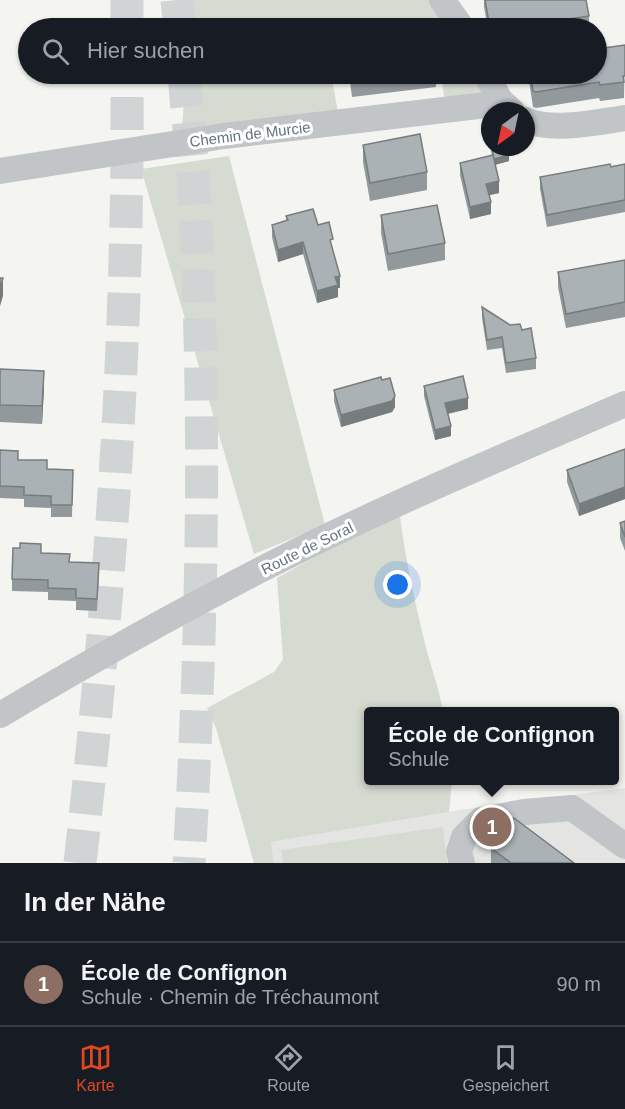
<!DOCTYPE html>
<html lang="de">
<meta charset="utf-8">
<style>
body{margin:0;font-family:Arial,sans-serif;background:#242831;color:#f1f3f6}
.compass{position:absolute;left:481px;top:102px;width:54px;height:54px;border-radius:50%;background:#171b24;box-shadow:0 2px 4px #0004;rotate:213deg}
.you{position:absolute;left:398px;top:585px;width:21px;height:21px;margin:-15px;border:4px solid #fff;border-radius:50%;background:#1a73e8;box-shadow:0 0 0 9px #1a73e833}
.badge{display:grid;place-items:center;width:39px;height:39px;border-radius:50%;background:#e34720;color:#fff;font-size:20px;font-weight:700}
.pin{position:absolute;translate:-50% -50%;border:3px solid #fff;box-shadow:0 2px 6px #0006}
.popup{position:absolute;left:364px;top:707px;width:255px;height:78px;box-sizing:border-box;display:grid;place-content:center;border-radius:6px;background:#171b24;filter:drop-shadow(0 2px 4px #0005);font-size:20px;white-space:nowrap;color:#9ea1a6}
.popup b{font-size:22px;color:#f1f3f6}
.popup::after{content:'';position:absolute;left:50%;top:100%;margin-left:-12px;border:12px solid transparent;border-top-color:#171b24}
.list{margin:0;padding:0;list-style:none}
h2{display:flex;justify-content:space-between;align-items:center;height:78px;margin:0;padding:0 24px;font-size:26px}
h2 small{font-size:20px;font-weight:400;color:#9ea1a6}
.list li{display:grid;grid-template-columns:39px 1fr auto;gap:18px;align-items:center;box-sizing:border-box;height:84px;padding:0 24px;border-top:2px solid #363941}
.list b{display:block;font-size:22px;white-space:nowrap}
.list p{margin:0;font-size:20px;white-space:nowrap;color:#9ea1a6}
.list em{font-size:20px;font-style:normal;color:#9ea1a6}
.icon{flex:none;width:33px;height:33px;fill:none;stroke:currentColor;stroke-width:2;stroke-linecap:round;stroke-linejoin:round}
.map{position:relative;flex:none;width:625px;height:863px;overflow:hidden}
.search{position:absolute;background:#171b24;box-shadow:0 2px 4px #0004;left:18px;right:18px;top:18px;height:66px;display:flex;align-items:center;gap:15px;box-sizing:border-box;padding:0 21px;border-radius:33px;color:#9ea1a6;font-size:22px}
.sheet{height:162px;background:#171b24}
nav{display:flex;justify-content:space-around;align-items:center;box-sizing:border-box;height:84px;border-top:2px solid #363941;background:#171b24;font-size:16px;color:#9ea1a6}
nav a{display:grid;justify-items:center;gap:3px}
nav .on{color:#e34720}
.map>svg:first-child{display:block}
</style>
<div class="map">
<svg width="625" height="863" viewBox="0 0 625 863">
<rect width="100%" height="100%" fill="#f4f4f0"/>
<polygon fill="#e4e5e3" points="625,788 625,863 274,863 271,842 466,809"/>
<g fill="#d5dbd1">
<polygon points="192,0 432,0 451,28 190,28"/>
<polygon points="186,74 331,74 340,123 181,142"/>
<polygon points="441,74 478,74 482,80 478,99 446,110"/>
<polygon points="229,156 325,525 254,554 141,169"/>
<path d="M400 515C405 559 415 601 425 644 431 667 439 688 443 711L369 712V780L452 781 449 812 271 842 274 863H254L216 728 207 708 274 672 283 659 277 578 331 548Z"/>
<polygon points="443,827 447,863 283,863 281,850"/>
</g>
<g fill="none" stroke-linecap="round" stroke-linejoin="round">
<g stroke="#d0d4d4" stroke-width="33" stroke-dasharray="33 16" stroke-linecap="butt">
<polyline points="127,0 127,28"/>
<polyline points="177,0 180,28"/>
<path d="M184 74C187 113 192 152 194 191 207 415 202 639 189 863"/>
<path d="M80 863C110 601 129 338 127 74"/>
</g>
<g stroke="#c1c5c8" stroke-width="26">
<polyline points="442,0 462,28"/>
<polyline points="486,74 500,100 512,111"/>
<path d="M526 120C552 132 597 122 625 118"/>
<polyline points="0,171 224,136 478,106 500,100"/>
<path d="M0 715C86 664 173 615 262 569 380 508 503 457 625 404"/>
<polyline points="462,863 459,852 464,837 481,820 524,812 572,808 625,846"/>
</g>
</g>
<g fill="#92999d">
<polygon points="484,0 586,0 589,16 589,28 488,28 484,7"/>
<polygon points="625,45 624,98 600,101 599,98 536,108 533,107 528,74 597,74"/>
<polygon points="349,74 436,74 436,87 352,97"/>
<polygon points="363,145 427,172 427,190 370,201 363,162"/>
<polygon points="490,147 507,147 509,161 495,165 499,193 489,195 491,214 470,219 460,175 460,163 492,155"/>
<polygon points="625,164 625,212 547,227 540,189 540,177"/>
<polygon points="381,215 445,243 445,260 388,271 381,233"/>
<polygon points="286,216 318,225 333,251 340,288 338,288 338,297 317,303 303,254 278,262 272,237 272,225 286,221"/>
<polygon points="625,260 625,317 566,328 558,287 558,272"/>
<polygon points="482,307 510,325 522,330 536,358 536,369 506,373 502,348 487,350 482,318"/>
<polygon points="0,369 44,388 42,424 0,422"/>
<polygon points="382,380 395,407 392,412 341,427 334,401 334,390"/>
<polygon points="424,386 468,409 448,414 451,436 435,440 424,396"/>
<polygon points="625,449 625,499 579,516 567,482 567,470"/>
<polygon points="0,450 18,460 47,469 73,470 72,517 51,517 51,508 24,507 24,499 0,498"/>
<polygon points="625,521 625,551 620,538 620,523"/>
<polygon points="41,553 70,562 99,575 97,611 76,610 76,601 48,600 48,592 12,591 12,579"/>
<polygon points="491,848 574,863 491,863"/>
</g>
<g fill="#777d7f">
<polygon points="509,155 509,161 494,165 494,159"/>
<polygon points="499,181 499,193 486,196 486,184"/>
<polygon points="491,202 491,214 470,219 470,207"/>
<polygon points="303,242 303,254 278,262 278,250"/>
<polygon points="340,276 340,288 338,288 338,297 317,303 317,291 335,277"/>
<polygon points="3,278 3,296 0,306 0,289"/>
<polygon points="44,371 44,388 42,424 42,406"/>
<polygon points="395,396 395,407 392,412 341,427 341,415"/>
<polygon points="468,398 468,409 445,414 445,403"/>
<polygon points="451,426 451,436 435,440 435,430"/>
<polygon points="625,487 625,499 579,516 579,504"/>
</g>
<g fill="#aab2b6" stroke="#777d7f" stroke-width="1.5">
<polygon points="485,0 586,0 589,16 510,28 490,28"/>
<polygon points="625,45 625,76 623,76 624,82 600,85 599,82 536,92 533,91 530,74 597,74 597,49"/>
<polygon points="351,74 401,74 352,80"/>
<polygon points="420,134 427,172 370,183 363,145"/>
<polygon points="492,147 507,147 509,155 494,159"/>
<polygon points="493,155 499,181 486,184 491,202 470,207 460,163"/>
<polygon points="610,164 611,167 625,164 625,200 547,215 540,177"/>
<polygon points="437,205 445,243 388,254 381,215"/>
<polygon points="313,209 318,225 329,222 333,239 330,240 340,276 335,277 338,285 317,291 303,242 278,250 272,225 288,220 286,216"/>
<polygon points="625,260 625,302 566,314 558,272"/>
<polygon points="0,278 3,278 0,289"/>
<polygon points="482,307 510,325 520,324 522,330 531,328 536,358 506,363 502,337 487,340"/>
<polygon points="0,369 44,371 42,406 0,405"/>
<polygon points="463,376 468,398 445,403 451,426 435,430 424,386"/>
<polygon points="381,377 382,380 390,378 395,396 392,401 341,415 334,390"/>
<polygon points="625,449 625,487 579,504 567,470"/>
<polygon points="0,450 18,451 18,460 47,460 47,469 73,470 72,505 51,505 51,496 24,495 24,487 0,486"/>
<polygon points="625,521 625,537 620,523"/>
<polygon points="20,543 41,544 41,553 70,554 69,562 99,563 97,599 76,598 76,589 48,588 48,580 12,579 13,548 20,548"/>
<polygon points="514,818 574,863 511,863 491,848"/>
</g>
<g text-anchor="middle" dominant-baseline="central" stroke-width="6" stroke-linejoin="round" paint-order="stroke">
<g font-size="15" fill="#637481" stroke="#fff">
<text transform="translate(250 134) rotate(-7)">Chemin de Murcie</text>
<text transform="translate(307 548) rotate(-26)">Route de Soral</text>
</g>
</g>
</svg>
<svg class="compass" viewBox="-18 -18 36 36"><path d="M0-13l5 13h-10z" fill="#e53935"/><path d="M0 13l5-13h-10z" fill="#9ea1a6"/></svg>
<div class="you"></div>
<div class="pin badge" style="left:492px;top:827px;background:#8d6e63">1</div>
<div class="popup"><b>École de Confignon</b>Schule</div>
<div class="search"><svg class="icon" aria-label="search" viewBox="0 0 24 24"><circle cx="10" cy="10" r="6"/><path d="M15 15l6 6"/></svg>Hier suchen</div>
</div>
<section class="sheet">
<h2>In der Nähe<small></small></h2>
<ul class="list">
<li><span class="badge" style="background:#8d6e63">1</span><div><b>École de Confignon</b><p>Schule · Chemin de Tréchaumont</p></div><em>90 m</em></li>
</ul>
</section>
<nav>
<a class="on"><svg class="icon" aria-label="map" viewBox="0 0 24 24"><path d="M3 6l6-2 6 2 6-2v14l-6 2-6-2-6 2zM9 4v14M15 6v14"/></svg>Karte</a>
<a><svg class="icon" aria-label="directions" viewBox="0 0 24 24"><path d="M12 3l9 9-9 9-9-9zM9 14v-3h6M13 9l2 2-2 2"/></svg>Route</a>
<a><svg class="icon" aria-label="saved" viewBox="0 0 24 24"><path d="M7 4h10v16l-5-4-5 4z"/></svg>Gespeichert</a>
</nav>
